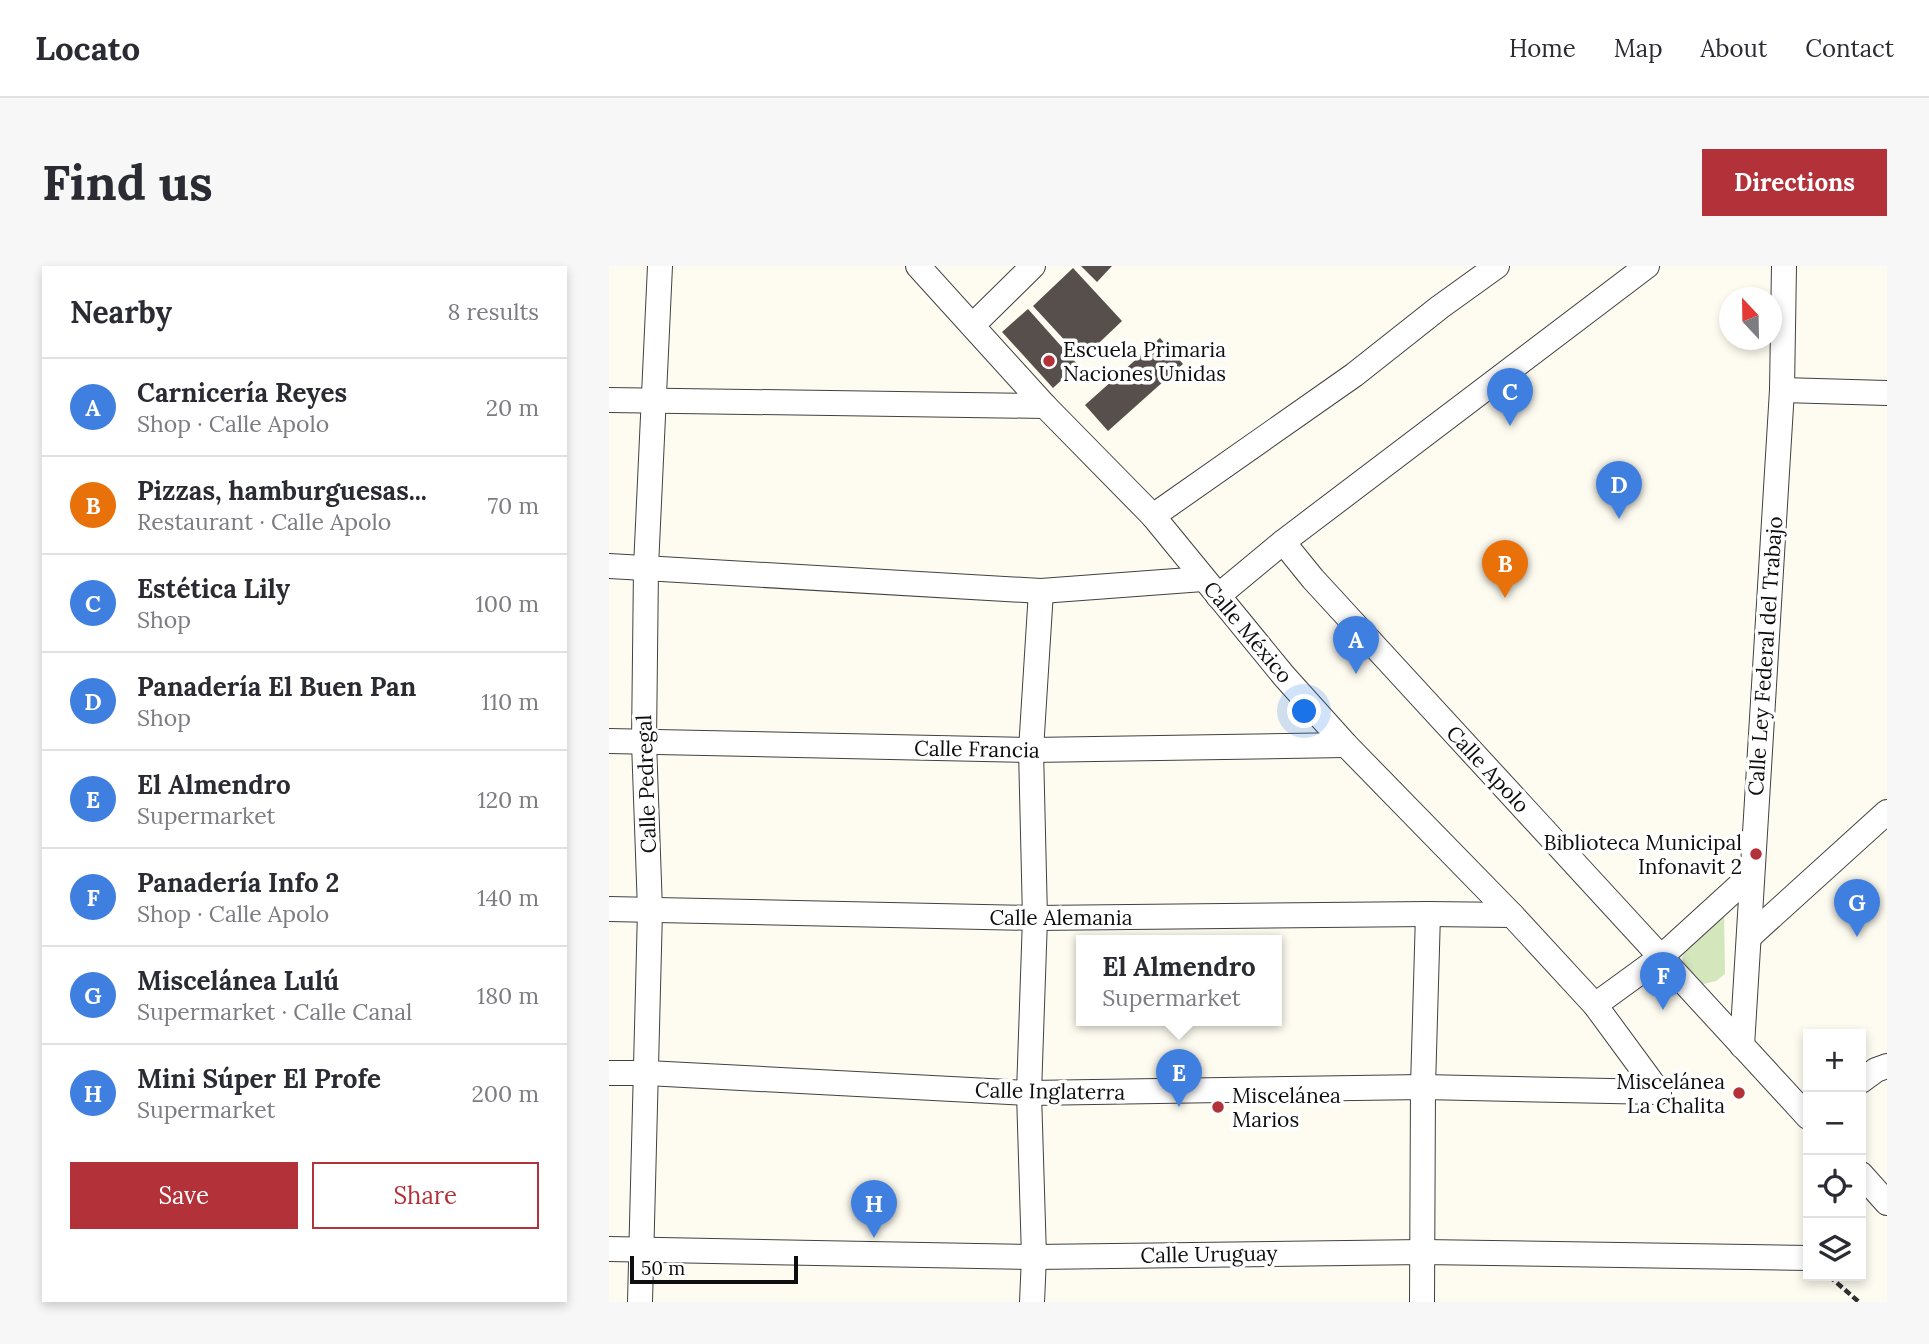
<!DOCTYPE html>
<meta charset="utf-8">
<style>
body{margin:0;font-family:Lora,serif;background:#f7f7f7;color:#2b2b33}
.controls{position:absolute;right:21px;bottom:21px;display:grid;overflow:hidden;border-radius:0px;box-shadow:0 4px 10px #0003}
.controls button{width:63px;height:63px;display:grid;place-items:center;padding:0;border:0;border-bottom:2px solid #e1e1e2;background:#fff;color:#2b2b33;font:35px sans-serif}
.compass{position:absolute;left:1110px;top:21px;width:63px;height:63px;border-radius:50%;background:#fff;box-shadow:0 4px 10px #0003;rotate:338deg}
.scale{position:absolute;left:21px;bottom:18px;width:168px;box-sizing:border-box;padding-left:7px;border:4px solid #0e0e0e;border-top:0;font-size:19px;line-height:24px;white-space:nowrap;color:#0e0e0e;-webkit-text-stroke:5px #fff;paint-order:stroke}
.you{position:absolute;left:696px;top:446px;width:24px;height:24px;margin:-18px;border:5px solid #fff;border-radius:50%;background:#1a73e8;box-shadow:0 0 0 10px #1a73e833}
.badge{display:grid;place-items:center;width:46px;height:46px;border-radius:50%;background:#b33139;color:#fff;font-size:23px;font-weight:700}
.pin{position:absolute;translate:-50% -58px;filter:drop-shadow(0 2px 4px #0008)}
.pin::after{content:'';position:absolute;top:37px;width:24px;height:21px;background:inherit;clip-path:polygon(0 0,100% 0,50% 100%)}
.popup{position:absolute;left:467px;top:669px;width:206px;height:91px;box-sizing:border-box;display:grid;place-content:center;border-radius:0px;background:#fff;filter:drop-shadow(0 2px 5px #0005);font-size:23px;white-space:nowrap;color:#7c7c81}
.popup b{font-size:26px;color:#2b2b33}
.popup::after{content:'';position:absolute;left:50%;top:100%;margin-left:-14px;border:14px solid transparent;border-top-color:#fff}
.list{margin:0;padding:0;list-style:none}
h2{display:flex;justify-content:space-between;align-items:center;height:91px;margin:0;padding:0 28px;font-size:30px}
h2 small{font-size:23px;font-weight:400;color:#7c7c81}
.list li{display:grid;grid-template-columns:46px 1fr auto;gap:21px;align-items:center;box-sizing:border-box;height:98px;padding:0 28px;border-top:2px solid #e1e1e2}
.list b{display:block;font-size:26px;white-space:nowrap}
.list p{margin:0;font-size:23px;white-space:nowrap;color:#7c7c81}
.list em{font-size:23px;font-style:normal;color:#7c7c81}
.actions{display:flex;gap:14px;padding:21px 28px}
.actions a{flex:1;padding:16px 0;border:2px solid #b33139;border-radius:0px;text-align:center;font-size:24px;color:#b33139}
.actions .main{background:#b33139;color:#fff}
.icon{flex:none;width:38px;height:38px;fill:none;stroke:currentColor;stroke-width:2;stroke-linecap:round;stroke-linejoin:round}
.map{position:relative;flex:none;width:1278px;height:1036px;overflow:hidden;border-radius:0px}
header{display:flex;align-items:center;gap:42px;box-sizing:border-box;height:98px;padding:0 35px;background:#fff;border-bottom:2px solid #e1e1e2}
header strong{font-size:33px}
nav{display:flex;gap:38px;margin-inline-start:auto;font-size:24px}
.intro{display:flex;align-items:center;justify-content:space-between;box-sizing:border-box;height:168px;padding:0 42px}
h1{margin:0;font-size:49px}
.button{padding:18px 32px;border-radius:0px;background:#b33139;color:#fff;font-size:24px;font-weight:700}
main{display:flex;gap:42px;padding:0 42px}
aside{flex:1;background:#fff;border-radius:0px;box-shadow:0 4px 10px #0003}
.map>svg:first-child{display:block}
</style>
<header>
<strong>Locato</strong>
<nav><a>Home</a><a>Map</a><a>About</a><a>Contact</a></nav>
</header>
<div class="intro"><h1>Find us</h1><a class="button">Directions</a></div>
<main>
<aside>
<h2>Nearby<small>8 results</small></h2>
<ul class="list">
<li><span class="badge" style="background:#3f7fe0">A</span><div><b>Carnicería Reyes</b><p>Shop · Calle Apolo</p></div><em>20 m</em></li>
<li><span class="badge" style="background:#e8710a">B</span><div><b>Pizzas, hamburguesas...</b><p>Restaurant · Calle Apolo</p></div><em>70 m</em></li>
<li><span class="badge" style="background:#3f7fe0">C</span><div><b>Estética Lily</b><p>Shop</p></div><em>100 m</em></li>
<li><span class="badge" style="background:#3f7fe0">D</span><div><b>Panadería El Buen Pan</b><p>Shop</p></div><em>110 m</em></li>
<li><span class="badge" style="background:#3f7fe0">E</span><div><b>El Almendro</b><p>Supermarket</p></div><em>120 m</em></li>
<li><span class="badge" style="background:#3f7fe0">F</span><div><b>Panadería Info 2</b><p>Shop · Calle Apolo</p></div><em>140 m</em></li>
<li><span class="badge" style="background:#3f7fe0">G</span><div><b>Miscelánea Lulú</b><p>Supermarket · Calle Canal</p></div><em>180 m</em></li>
<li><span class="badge" style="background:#3f7fe0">H</span><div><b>Mini Súper El Profe</b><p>Supermarket</p></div><em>200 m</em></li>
</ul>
<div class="actions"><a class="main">Save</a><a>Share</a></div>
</aside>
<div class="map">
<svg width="1278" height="1036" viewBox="0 0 1278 1036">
<rect width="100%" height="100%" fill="#fefbf0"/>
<path fill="#d3e6bc" d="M1115 647 1116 708 1107 715 1086 720C1078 707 1069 698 1076 683Z"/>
<g fill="#564f4b">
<polygon points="472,0 503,0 488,16"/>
<polygon points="464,2 513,55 473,93 424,40"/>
<polygon points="419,43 469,99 444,122 393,66"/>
<polygon points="551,72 574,98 499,165 476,139"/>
</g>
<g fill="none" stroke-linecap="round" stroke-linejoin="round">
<g stroke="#414141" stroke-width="26">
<g id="minor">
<polyline points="309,0 436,140 544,250 675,410 737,479 903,649 986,739 1050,826"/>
<polyline points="364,59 424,0"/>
<polyline points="1173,124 1278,127"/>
<polyline points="0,134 436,140"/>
<polyline points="544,250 745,109 831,41 888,0"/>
<polyline points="674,276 704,313 1199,851"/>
<polyline points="0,300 432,325 594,313"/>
<polyline points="609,330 674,276 1038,0"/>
<polyline points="0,475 422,484 737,479"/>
<polyline points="0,643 426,652 819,648 903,649"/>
<polyline points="1140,671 1278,546"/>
<polyline points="986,739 1052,691 1143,608"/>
<polyline points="1133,780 1173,124 1175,0"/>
<polyline points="0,807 38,807 420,827 814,821 1050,826"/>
<polyline points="1252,815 1267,804 1278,800"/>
<polyline points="1252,908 1278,937"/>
<polyline points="0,983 425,991 814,986 1199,992"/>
<polyline points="31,1036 41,644 35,476 37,301 51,0"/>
<polyline points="423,1036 425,991 420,827 426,652 422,484 432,325"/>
<polyline points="813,1036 814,821 819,648"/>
</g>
</g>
<polyline stroke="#303030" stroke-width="4.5" stroke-dasharray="7 3.5" stroke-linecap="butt" points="1220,1010 1250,1036"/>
<use href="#minor" stroke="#fff" stroke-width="24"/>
</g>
<g fill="#b33139" stroke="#fff" stroke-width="2.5">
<circle cx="440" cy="95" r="7"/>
<circle cx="1147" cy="588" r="7"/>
<circle cx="1130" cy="827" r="7"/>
<circle cx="609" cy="841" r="7"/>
</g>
<g text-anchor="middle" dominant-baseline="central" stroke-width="7" stroke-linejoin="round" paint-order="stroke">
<g font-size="21" fill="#0e0e0e" stroke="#fff" text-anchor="start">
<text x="454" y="83">Escuela Primaria<tspan x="454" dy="24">Naciones Unidas</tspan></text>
<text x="1133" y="576" text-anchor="end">Biblioteca Municipal<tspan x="1133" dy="24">Infonavit 2</tspan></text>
<text x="1116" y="815" text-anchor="end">Miscelánea<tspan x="1116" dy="24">La Chalita</tspan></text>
<text x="623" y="829">Miscelánea<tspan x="623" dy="24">Marios</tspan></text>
</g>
<g font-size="21" fill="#0e0e0e" stroke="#fff">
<text transform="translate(639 366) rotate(50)">Calle México</text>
<text transform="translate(1156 390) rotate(-86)">Calle Ley Federal del Trabajo</text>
<text transform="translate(368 483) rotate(1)">Calle Francia</text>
<text transform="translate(879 503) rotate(47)">Calle Apolo</text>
<text transform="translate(37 518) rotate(-92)">Calle Pedregal</text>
<text x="452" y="651">Calle Alemania</text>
<text transform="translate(441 825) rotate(1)">Calle Inglaterra</text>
<text transform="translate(600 988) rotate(-1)">Calle Uruguay</text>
</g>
</g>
</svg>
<div class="controls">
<button>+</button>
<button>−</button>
<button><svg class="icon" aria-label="locate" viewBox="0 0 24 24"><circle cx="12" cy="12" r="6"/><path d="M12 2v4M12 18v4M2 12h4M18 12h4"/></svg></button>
<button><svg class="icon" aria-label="layers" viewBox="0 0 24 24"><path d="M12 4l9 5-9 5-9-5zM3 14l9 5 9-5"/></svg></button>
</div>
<svg class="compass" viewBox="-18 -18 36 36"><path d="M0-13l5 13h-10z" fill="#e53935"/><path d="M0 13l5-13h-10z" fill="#7c7c81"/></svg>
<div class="scale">50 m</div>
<div class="you"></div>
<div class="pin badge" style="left:747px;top:408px;background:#3f7fe0">A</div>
<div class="pin badge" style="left:896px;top:332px;background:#e8710a">B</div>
<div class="pin badge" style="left:901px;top:160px;background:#3f7fe0">C</div>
<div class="pin badge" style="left:1010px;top:253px;background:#3f7fe0">D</div>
<div class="pin badge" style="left:570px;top:841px;background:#3f7fe0">E</div>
<div class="popup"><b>El Almendro</b>Supermarket</div>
<div class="pin badge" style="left:1054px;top:744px;background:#3f7fe0">F</div>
<div class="pin badge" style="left:1248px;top:671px;background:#3f7fe0">G</div>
<div class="pin badge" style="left:265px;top:972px;background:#3f7fe0">H</div>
</div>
</main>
